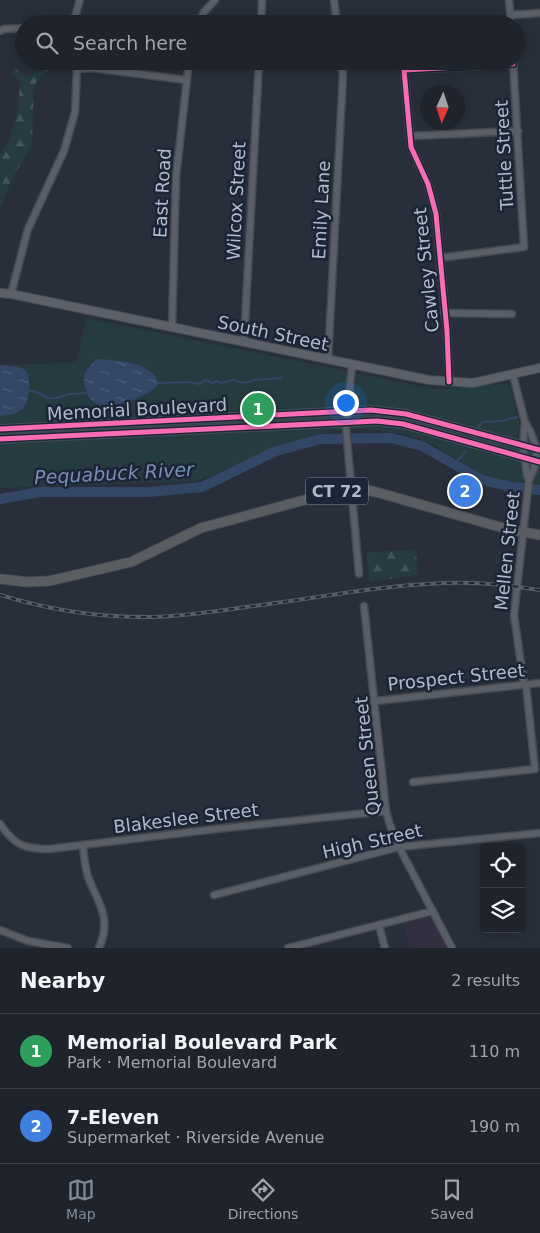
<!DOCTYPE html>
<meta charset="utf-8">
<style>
body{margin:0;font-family:"DejaVu Sans",sans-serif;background:#2c2f38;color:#f1f3f6}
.controls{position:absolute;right:15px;bottom:15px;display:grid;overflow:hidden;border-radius:5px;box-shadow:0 2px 12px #0003}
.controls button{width:45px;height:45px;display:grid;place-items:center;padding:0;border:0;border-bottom:1px solid #3c4048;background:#1f232c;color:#f1f3f6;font:25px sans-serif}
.compass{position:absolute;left:420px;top:85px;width:45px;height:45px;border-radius:50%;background:#1f232c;box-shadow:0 2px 12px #0003;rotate:183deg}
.you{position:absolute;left:345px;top:402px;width:18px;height:18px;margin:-12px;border:4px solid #fff;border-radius:50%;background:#1a73e8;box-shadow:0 0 0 8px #1a73e833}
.badge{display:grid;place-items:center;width:32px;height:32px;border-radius:50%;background:#828a98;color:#fff;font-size:16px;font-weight:700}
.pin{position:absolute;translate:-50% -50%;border:2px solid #fff;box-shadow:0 1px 5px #0006}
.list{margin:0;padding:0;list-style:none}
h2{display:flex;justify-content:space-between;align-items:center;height:65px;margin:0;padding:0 20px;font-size:21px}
h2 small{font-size:16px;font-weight:400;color:#a1a4a9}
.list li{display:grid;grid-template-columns:32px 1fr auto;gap:15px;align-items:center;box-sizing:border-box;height:75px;padding:0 20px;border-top:1px solid #3c4048}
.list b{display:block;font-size:19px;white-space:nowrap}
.list p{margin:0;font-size:16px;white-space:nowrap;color:#a1a4a9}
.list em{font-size:16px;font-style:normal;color:#a1a4a9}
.icon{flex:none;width:28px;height:28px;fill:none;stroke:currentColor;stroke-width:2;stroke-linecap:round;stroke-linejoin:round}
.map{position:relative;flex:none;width:540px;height:948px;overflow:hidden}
.search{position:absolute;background:#1f232c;box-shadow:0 2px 12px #0003;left:15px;right:15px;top:15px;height:55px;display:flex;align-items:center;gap:12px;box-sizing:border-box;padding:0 18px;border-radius:28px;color:#a1a4a9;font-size:19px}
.sheet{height:215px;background:#1f232c}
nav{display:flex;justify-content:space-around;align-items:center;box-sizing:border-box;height:70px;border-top:1px solid #3c4048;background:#1f232c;font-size:14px;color:#a1a4a9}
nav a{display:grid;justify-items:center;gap:2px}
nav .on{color:#828a98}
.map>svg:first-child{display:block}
</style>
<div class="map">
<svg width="540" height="948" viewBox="0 0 540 948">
<defs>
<pattern id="forest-firs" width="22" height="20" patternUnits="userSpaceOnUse" patternTransform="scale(1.25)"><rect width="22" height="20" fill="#253b40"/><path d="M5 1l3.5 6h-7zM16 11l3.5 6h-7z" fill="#42555a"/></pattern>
<pattern id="water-ripples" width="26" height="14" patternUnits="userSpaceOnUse" patternTransform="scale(1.25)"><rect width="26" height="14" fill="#334665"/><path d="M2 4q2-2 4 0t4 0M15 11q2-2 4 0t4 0" fill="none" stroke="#4e5f7a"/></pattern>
</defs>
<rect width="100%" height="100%" fill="#292f3a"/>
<polygon fill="#312f40" points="432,916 448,948 410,948 403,923"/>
<g fill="url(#forest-firs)">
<polygon points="15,68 26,76 49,69 34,85 32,144 12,179 0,209 0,153 9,140 18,109 20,82 11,74"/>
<polygon points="416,550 418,575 369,582 367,552"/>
</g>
<polygon fill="#253b40" points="86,318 433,389 507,384 510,386 520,428 518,434 514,438 540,444 540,487 534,486 533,480 524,479 521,484 492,479 479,473 432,444 405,434 364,429 332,431 291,442 210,476 193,481 0,488 0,365 64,363 77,361"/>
<g fill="url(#water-ripples)">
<path d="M103 359C123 362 144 361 157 379V386C146 397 112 410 97 404 88 401 81 382 85 373 87 369 92 364 95 360Z"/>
<path d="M0 365 18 367 26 370C32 384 30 396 23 409L14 414 0 416Z"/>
</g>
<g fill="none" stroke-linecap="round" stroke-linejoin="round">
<g stroke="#334665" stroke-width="2">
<polyline points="157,383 190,382 199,384 205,380 213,383 217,381 220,383 234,380 243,383 255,380 281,378"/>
<path d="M28 391C41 390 41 397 50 398 57 400 63 395 70 394 77 394 83 394 90 392"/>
<polyline points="478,427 483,422 501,421 517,417"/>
<polyline points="454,464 466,451"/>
</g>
<polyline stroke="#334665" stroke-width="10" points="0,499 40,492 149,492 202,487 276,451 321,439 391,438 422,446 482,480 512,487 540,490"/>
<g stroke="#454a52" stroke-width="9">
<g id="minor">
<polyline points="334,0 337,24"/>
<polyline points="509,0 511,24"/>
<polyline points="511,15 540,13"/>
<polyline points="73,24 80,0"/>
<polyline points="198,24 204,12 215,0"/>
<polyline points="261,24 262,0"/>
<polyline points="0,31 4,29 24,28"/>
<polyline points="77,69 92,68 186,80"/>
<polyline points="410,136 518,131"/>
<polyline points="440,258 524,247 513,61"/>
<polyline points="11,294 28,229 64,151 75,112 77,69 74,61"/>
<polyline points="444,313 512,314"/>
<polyline points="172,328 176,177 189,61"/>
<polyline points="244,342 259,61"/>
<polyline points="328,360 343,75 341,61"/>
<polyline points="352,365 346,428 359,574"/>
<polyline points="513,375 525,422 530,431 537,449 534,469 529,480 514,615 524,685"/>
<polyline points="449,382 447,331 436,214 428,184 411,147 404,70 513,64"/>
<polyline points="525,422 523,446 527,476 529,480"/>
<polyline points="364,606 386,811 390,825 399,847 452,948"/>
<polyline points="376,701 540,683"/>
<polyline points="413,782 535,769 526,685"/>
<path d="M0 824C15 845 23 849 49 849L216 829 386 811"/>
<path d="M83 846C84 856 85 867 88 877 99 905 112 917 99 948"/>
<polyline points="214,895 399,847 540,833"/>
<polyline points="379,925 385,948"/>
<polyline points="0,930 28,941 68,948"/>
<polyline points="288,948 433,911"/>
</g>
</g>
<g stroke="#464c56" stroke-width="10">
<g id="major">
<polyline points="0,293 11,294 429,380 473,383 540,368"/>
<polyline points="0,429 371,410 406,414 540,450"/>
<polyline points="0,439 377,421 403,424 540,462"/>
</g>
</g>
<g stroke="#464b55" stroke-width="11">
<polyline id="highway" points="0,579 28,582 49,581 131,562 201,528 345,489 362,489 376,492 507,529 540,535"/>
</g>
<use href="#minor" stroke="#595e67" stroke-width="6"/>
<use href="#major" stroke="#5c6069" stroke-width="8"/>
<use href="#highway" stroke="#5a5d61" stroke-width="9"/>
<g stroke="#585d65" stroke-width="4">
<path id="rail" d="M0 595C46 609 94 617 141 617 179 617 217 611 254 606 318 598 382 585 446 583 478 582 509 585 540 590"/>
</g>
<use href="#rail" stroke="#1b2535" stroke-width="2" stroke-dasharray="5.5" stroke-linecap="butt"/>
<g stroke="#1b2535" stroke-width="8">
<g id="cycleway">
<polyline points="449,382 447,331 436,214 428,184 411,147 404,70 513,64"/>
<polyline points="0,429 371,410 406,414 540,450"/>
<polyline points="0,439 377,421 403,424 540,462"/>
</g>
</g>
<use href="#cycleway" stroke="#f96db3" stroke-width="5"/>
</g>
<g text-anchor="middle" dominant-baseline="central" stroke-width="5" stroke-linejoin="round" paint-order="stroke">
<rect fill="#1b2535" stroke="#858e9e" stroke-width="1" x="306" y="477.5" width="62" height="27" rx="4"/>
<g font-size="16" font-weight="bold" fill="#b2bbcb">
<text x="337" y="491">CT 72</text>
</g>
<g font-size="18" fill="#b2bbcb" stroke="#1b2535">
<text transform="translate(504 155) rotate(-93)">Tuttle Street</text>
<text transform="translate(162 193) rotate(-87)">East Road</text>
<text transform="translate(236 201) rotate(-87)">Wilcox Street</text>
<text transform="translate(321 210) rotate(-87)">Emily Lane</text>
<text transform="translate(426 270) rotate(-96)">Cawley Street</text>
<text transform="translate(273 333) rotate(12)">South Street</text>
<text transform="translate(137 409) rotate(-3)">Memorial Boulevard</text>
<text transform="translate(507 551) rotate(-84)">Mellen Street</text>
<text transform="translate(456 677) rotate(-6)">Prospect Street</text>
<text transform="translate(367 756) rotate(-96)">Queen Street</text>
<text transform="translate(186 818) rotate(-7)">Blakeslee Street</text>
<text transform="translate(372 841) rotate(-13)">High Street</text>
</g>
<g font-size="19" font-style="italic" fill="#778fb5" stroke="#1b2535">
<text transform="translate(114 473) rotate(-3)">Pequabuck River</text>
</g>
</g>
</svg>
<div class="controls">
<button><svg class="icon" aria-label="locate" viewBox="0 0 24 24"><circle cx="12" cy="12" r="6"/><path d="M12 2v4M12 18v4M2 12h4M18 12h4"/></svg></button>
<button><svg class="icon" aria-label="layers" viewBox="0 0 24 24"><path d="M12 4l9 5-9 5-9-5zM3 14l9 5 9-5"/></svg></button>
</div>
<svg class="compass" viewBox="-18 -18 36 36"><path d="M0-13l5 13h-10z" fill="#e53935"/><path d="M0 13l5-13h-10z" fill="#a1a4a9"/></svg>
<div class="you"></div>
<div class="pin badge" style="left:258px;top:409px;background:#2e9e5b">1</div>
<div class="pin badge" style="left:465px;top:491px;background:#3f7fe0">2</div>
<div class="search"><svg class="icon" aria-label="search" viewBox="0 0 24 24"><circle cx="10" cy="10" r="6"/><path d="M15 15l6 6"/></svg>Search here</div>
</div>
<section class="sheet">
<h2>Nearby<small>2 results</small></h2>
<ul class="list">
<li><span class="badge" style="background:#2e9e5b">1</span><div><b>Memorial Boulevard Park</b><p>Park · Memorial Boulevard</p></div><em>110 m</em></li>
<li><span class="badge" style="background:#3f7fe0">2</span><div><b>7-Eleven</b><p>Supermarket · Riverside Avenue</p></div><em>190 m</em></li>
</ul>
</section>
<nav>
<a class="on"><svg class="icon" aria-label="map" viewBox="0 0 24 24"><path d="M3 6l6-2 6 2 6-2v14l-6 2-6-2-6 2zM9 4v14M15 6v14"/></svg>Map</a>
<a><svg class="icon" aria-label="directions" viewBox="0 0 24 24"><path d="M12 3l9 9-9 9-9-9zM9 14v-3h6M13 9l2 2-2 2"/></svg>Directions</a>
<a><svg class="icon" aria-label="saved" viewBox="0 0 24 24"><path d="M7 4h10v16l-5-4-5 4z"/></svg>Saved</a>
</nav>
